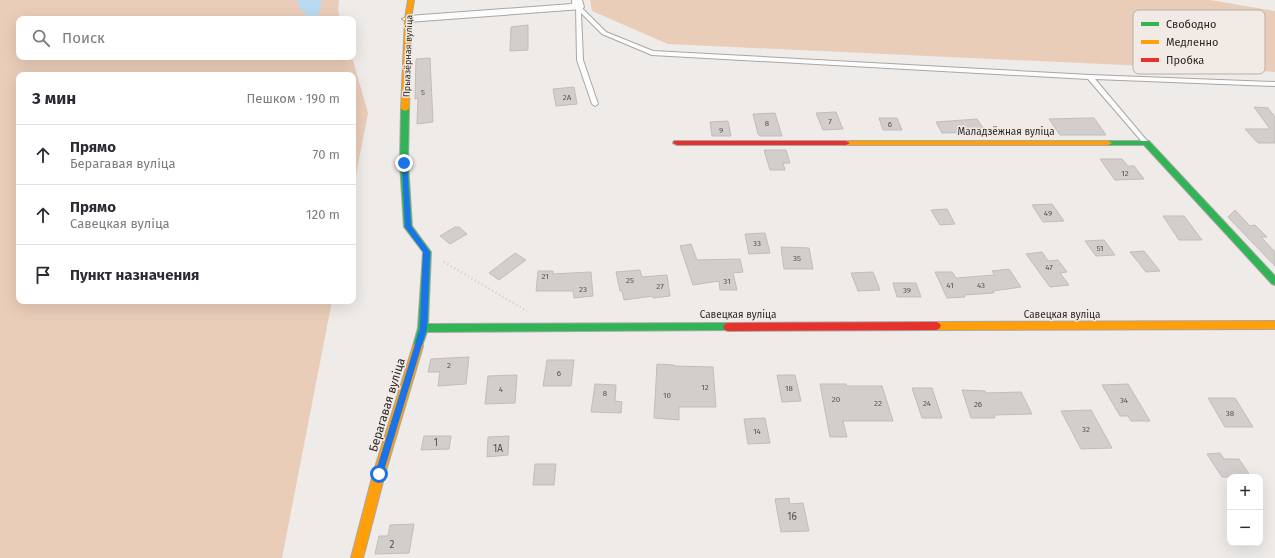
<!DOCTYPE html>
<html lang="ru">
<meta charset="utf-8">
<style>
body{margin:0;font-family:"Fira Sans",sans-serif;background:#f7f7f7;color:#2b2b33}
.controls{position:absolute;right:12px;bottom:12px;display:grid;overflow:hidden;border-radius:8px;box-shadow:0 4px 16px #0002}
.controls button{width:36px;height:36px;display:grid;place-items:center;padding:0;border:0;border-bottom:1px solid #e1e1e2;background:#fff;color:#2b2b33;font:20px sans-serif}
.stop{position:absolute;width:12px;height:12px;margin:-9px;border:3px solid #1a73e8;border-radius:50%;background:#fff}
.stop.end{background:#1a73e8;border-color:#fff;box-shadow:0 1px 4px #0008}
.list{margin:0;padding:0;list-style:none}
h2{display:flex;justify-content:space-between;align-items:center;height:52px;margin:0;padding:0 16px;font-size:17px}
h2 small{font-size:13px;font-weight:400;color:#7c7c81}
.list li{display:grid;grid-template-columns:26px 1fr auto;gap:12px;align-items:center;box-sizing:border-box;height:60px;padding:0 16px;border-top:1px solid #e1e1e2}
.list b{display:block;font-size:15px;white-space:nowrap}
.list p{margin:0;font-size:13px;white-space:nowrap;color:#7c7c81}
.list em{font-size:13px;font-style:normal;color:#7c7c81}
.icon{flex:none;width:22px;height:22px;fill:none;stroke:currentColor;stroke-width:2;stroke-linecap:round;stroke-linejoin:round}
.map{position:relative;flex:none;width:1275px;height:558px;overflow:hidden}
.search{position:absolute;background:#fff;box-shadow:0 4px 16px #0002;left:16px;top:16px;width:340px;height:44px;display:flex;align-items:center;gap:10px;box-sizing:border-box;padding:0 14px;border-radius:8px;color:#7c7c81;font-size:15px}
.panel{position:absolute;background:#fff;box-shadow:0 4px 16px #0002;left:16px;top:72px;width:340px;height:232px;border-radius:8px}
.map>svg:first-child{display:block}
</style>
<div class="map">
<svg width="1275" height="558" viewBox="0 0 1275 558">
<rect width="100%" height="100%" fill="#efebe8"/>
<g fill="#eacdb9">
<polygon points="0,0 339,0 338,10 340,19 19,19 19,57 352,57 368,113 353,191 353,75 19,75 19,301 332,301 282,558 0,558"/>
<polygon points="590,0 1210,0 1275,11 1275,72 668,44 592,11"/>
</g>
<path fill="#badaf2" d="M297 0H322L319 14C308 22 300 11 297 0Z"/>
<g fill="#d2cecc" stroke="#c0bdbb">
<polygon points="528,25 528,50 510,51 511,27"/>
<polygon points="430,58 433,122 417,124 418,98 415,99 416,59"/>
<polygon points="574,87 577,104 556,106 553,89"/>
<polygon points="1254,107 1268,108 1275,117 1275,143 1258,143 1245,129 1270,129"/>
<polygon points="836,112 843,129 823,130 816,113"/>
<polygon points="775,113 782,136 760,136 758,134 753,114"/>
<polygon points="879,118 897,118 902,130 883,130"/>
<polygon points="1090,118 1094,118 1106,135 1060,135 1049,119"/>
<polygon points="977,119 986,132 942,133 936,122"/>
<polygon points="728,121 731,136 712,136 710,122"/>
<polygon points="764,150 786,150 790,163 783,163 785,170 770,170"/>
<polygon points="1100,159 1122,159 1128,166 1134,166 1144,179 1115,180"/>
<polygon points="1052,204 1064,221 1043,222 1032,205"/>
<polygon points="947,209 955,224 940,225 931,210"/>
<polygon points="1235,210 1250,226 1255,225 1267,237 1261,237 1275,252 1275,266 1228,217"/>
<polygon points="1163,216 1184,216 1202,240 1179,240"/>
<polygon points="455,227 459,227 467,234 450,244 440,236"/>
<polygon points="765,233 770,253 749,254 745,234"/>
<polygon points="1104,240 1115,255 1096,256 1085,241"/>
<polygon points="691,244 697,260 740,259 743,272 733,273 737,290 720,290 719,281 693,285 680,246"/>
<polygon points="781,247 809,248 813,269 784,269"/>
<polygon points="1144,251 1160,271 1146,272 1130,252"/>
<polygon points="1042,252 1048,261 1058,260 1067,272 1060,273 1069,285 1050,287 1026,254"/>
<polygon points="515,253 526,260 499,280 489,273"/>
<polygon points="1009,269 1021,287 993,291 994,293 964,295 965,297 947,298 935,272 952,272 956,278 995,275 992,271"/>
<polygon points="640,270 642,277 667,275 670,296 653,298 653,296 624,300 622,291 620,291 616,272"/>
<polygon points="538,271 553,271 553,274 591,272 593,296 574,298 573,291 536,291"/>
<polygon points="873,272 880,290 858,291 851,273"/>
<polygon points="893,283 916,283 921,297 897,297"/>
<polygon points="469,357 466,384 438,386 440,372 428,372 431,359"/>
<polygon points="547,360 574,360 571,386 543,386"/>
<polygon points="657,364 674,365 674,366 713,367 716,407 679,407 679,420 654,418"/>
<polygon points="517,375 515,403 485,404 488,376"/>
<polygon points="777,375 795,375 801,401 782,402"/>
<polygon points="595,384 616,385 615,401 622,402 621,413 591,412"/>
<polygon points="820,384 846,384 846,386 882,386 893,421 843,421 847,437 830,437"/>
<polygon points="1128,384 1150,421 1131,421 1128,416 1120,416 1102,385"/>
<polygon points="912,388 932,388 942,418 922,418"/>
<polygon points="962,390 985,391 986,393 1021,392 1032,414 994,415 995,418 971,418"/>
<polygon points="1208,398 1235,398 1253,427 1225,427"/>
<polygon points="1091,410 1112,448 1081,449 1061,411"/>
<polygon points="765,418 770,443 748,444 744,419"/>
<polygon points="424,436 451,436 449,449 421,450"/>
<polygon points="509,436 508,455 487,457 488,437"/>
<polygon points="1220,453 1224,459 1239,459 1251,477 1222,477 1207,454"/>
<polygon points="535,464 556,464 554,485 533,485"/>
<polygon points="789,498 790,504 803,503 809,531 781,532 775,499"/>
<polygon points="414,524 409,553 375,554 379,536 388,536 390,525"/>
</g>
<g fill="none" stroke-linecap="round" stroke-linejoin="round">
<g stroke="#a9a6a4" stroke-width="2">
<polygon id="lane" points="576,6 580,6 606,32 653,51 1090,75 1275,82 1275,86 1095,79 1148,142 1149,143 1146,145 1144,144 1088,79 652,55 602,34 581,13 583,60 598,104 595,106 592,104 577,60"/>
</g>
<g stroke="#a9a6a4" stroke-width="2">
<polygon id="street" points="572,0 582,0 584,7 582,9 408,22 402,19 408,16 572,4"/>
</g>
<g stroke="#a9a6a4" stroke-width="2">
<g id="fast">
<polygon points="405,107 409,109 408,163 412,226 431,252 428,324 728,323 731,324 733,327 731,330 427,332 421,349 418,350 415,349 413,346 418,328 423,252 404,227 400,163 401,109"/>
<polygon points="1105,141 1149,141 1275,276 1275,285 1272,284 1144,145 1105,145"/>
</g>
</g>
<g stroke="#a9a6a4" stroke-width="2">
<g id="slow">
<polygon points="408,0 414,0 411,19 409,109 405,111 401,109 405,19"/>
<polygon points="843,141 1108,141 1112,143 1108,145 846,145 842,143"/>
<polygon points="1275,321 1275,329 936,330 933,329 931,326 933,323 936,322"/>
<polygon points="418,342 421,343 423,346 385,474 363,558 351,558 373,474 413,346 415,343"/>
</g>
</g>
<g stroke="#a9a6a4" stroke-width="2">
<g id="jam">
<polygon points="674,141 846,141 850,143 846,145 677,145 673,143"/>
<polygon points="936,322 939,323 941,326 939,329 936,330 728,331 725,330 723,327 725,324 728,323"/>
</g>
</g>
<polyline stroke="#cecccb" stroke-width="2.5" stroke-dasharray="1 3" stroke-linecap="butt" points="444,262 527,311"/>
<use href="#lane" fill="#fdfcfc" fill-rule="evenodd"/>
<use href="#street" fill="#fdfcfc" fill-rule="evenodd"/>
<use href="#fast" fill="#30b455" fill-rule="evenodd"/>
<use href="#slow" fill="#ff9f0a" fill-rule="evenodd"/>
<use href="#jam" fill="#e5322d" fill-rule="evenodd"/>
</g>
<polygon fill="#1a73e8" points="404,161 407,163 411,226 430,252 427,328 383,474 379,478 375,474 420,328 423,252 405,227 402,163"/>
<g text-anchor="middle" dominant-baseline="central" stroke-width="3" stroke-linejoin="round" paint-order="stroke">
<g font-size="8" fill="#545250">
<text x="423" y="92">5</text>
<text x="567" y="97">2А</text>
<text x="830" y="121">7</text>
<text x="767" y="123">8</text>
<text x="890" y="124">6</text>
<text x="721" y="130">9</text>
<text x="1125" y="173">12</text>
<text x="1048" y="213">49</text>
<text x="757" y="243">33</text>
<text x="1100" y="248">51</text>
<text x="797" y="258">35</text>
<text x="1049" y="267">47</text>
<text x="545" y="276">21</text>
<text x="630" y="280">25</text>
<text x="727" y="281">31</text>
<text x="950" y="285">41</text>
<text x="981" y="285">43</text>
<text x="660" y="286">27</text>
<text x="583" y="289">23</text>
<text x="907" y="290">39</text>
<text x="449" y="365">2</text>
<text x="559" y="373">6</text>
<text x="705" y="387">12</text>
<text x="789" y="388">18</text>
<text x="501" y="389">4</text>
<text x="605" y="393">8</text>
<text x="667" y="395">10</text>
<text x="836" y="399">20</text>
<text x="1124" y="400">34</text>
<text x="878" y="403">22</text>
<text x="927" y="403">24</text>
<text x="978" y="404">26</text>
<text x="1230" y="413">38</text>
<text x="1086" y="429">32</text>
<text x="757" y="431">14</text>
</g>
<g font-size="9" fill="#2a2826" stroke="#f2eae5">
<text transform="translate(408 56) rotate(-88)">Прыазёрная вуліца</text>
</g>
<g font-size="10" fill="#2a2826" stroke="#f2eae5">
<text x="1006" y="132">Маладзёжная вуліца</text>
<text x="738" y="315">Савецкая вуліца</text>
<text x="1062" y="315">Савецкая вуліца</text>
</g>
<g font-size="10" fill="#545250">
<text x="436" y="443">1</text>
<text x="498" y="449">1А</text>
<text x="792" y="517">16</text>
<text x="392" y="545">2</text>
</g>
<g font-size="12" fill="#2a2826" stroke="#f2eae5">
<text transform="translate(387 405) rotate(-73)">Берагавая вуліца</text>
</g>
</g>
<rect x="1133" y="10" width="132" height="64" rx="6" fill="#f2eae5" stroke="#b6b0ac" stroke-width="1"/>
<rect x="1141" y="22" width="18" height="4" fill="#30b455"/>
<rect x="1141" y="40" width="18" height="4" fill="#ff9f0a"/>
<rect x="1141" y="58" width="18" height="4" fill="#e5322d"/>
<g font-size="11" fill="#2a2826">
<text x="1166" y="28">Свободно</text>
<text x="1166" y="46">Медленно</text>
<text x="1166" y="64">Пробка</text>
</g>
</svg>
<div class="controls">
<button>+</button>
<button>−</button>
</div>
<div class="stop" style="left:379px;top:474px"></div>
<div class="stop end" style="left:404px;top:163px"></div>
<div class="search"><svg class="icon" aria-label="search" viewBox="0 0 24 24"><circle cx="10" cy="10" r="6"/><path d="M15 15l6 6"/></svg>Поиск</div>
<section class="panel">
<h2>3 мин<small>Пешком · 190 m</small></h2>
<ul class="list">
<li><svg class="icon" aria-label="ahead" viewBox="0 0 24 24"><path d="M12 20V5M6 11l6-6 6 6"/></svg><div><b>Прямо</b><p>Берагавая вуліца</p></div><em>70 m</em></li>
<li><svg class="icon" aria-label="ahead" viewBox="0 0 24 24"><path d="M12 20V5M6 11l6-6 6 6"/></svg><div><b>Прямо</b><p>Савецкая вуліца</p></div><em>120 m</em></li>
<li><svg class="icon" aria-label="arrive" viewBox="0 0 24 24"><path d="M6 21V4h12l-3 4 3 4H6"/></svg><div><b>Пункт назначения</b></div></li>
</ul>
</section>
</div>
